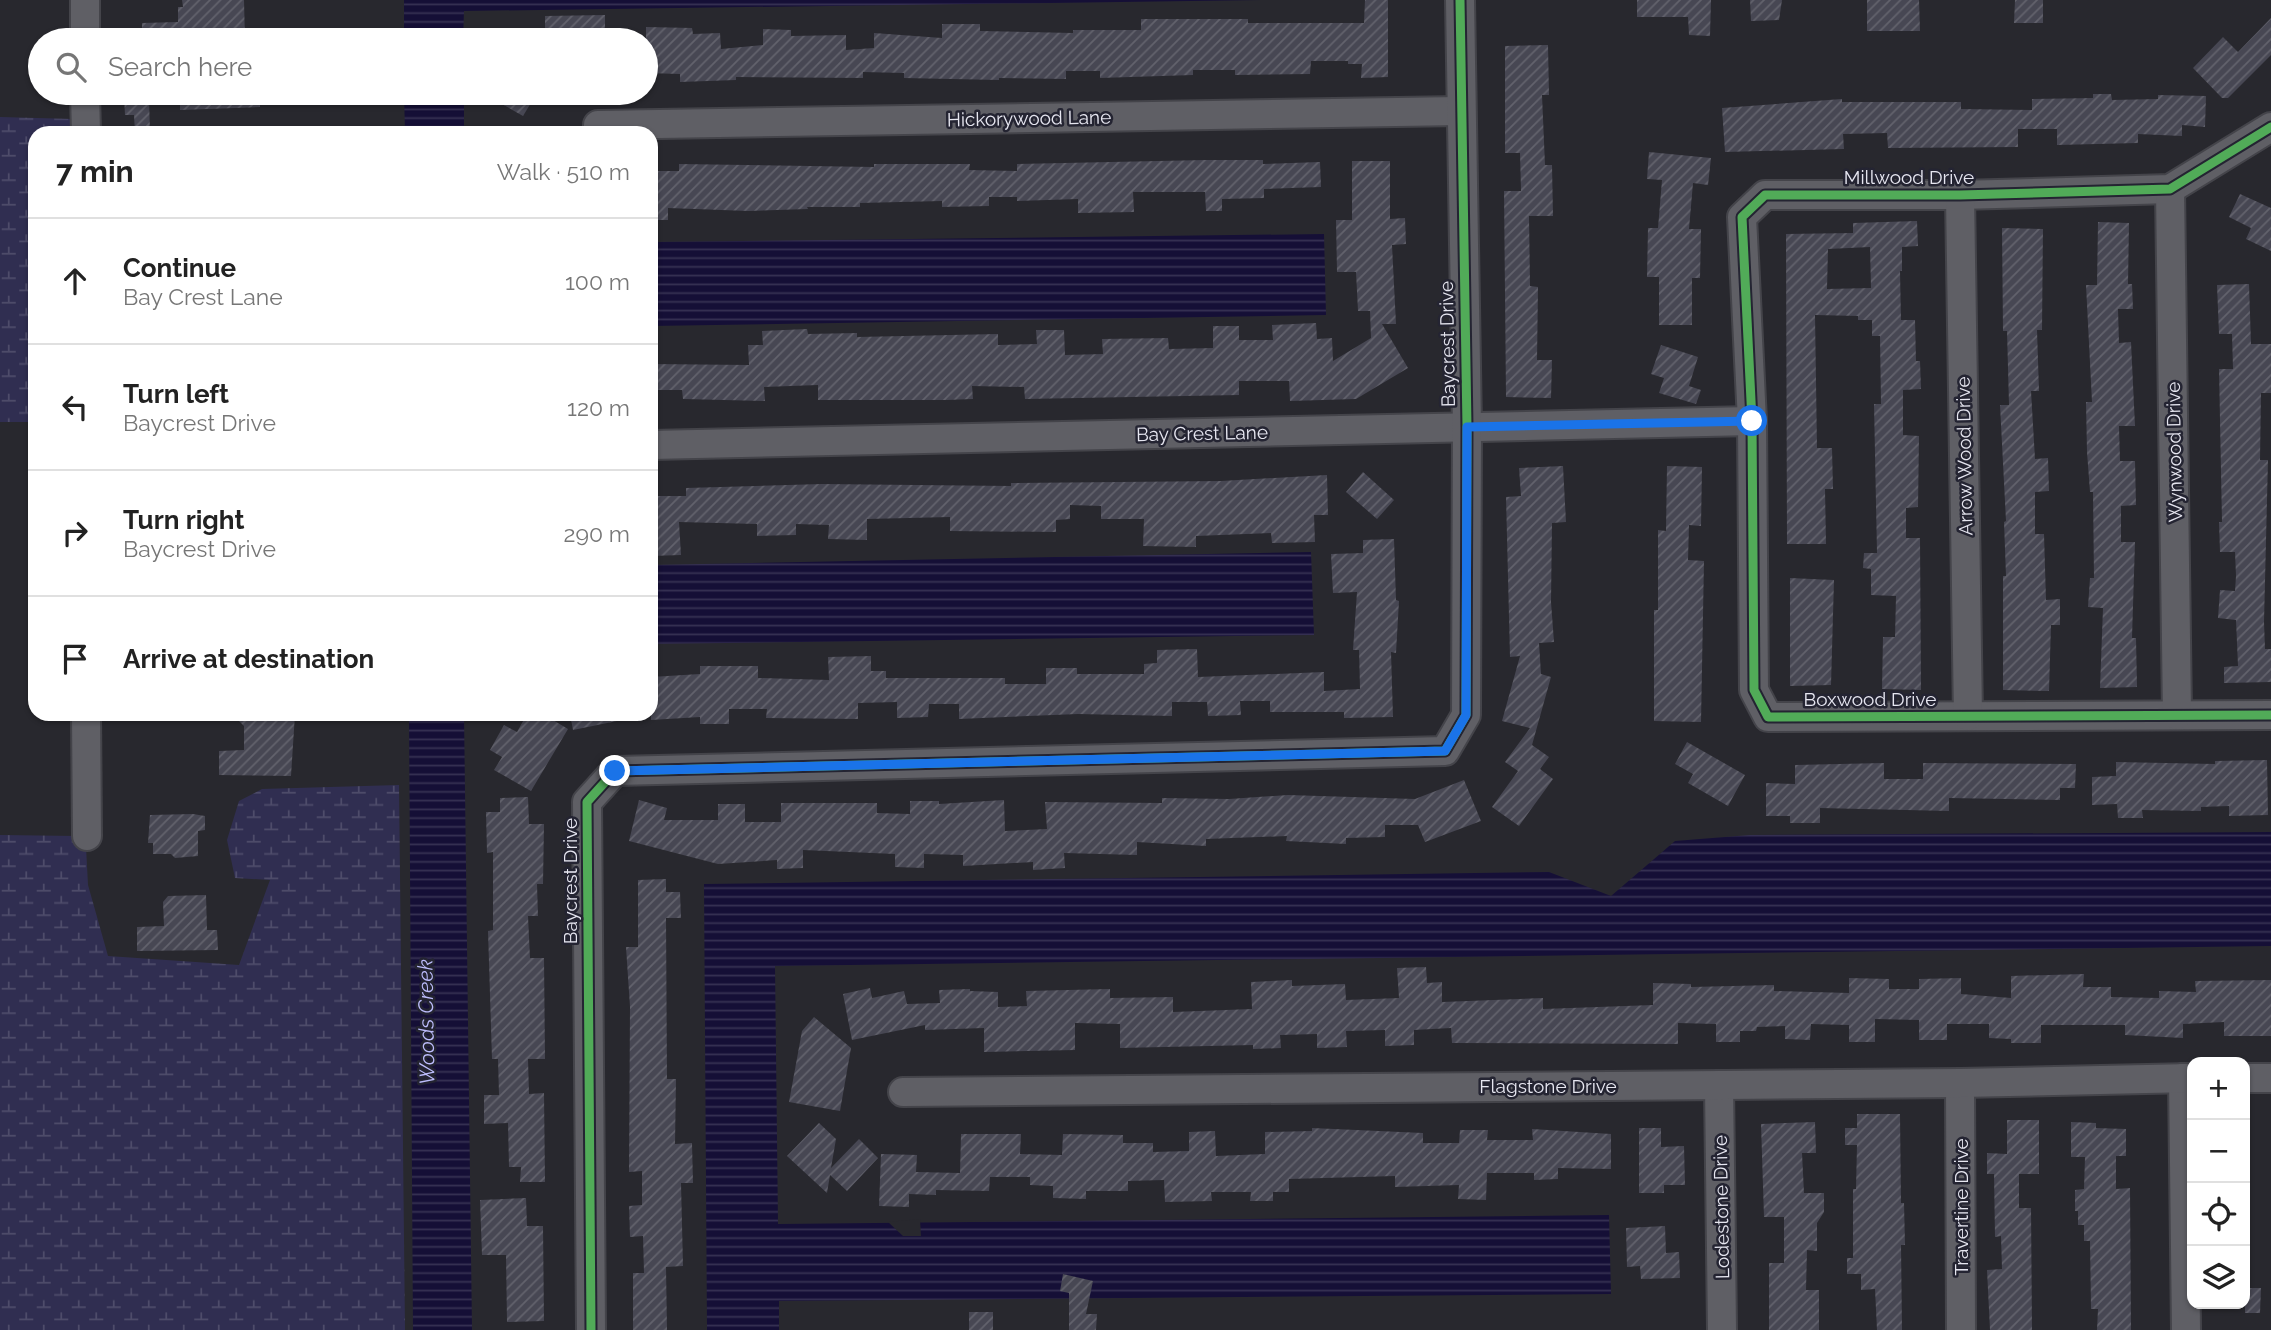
<!DOCTYPE html>
<meta charset="utf-8">
<style>
body{margin:0;font-family:Raleway,sans-serif;background:#f2f2f2;color:#222}
.controls{position:absolute;right:21px;bottom:21px;display:grid;overflow:hidden;border-radius:14px;box-shadow:0 2px 5px #0004}
.controls button{width:63px;height:63px;display:grid;place-items:center;padding:0;border:0;border-bottom:2px solid #e0e0e0;background:#fff;color:#222;font:35px sans-serif}
.stop{position:absolute;width:21px;height:21px;margin:-16px;border:5px solid #1a73e8;border-radius:50%;background:#fff}
.stop.end{background:#1a73e8;border-color:#fff;box-shadow:0 2px 7px #0008}
.list{margin:0;padding:0;list-style:none}
h2{display:flex;justify-content:space-between;align-items:center;height:91px;margin:0;padding:0 28px;font-size:30px}
h2 small{font-size:23px;font-weight:400;color:#767676}
.list li{display:grid;grid-template-columns:46px 1fr auto;gap:21px;align-items:center;box-sizing:border-box;height:126px;padding:0 28px;border-top:2px solid #e0e0e0}
.list b{display:block;font-size:26px;white-space:nowrap}
.list p{margin:0;font-size:23px;white-space:nowrap;color:#767676}
.list em{font-size:23px;font-style:normal;color:#767676}
.icon{flex:none;width:38px;height:38px;fill:none;stroke:currentColor;stroke-width:2;stroke-linecap:round;stroke-linejoin:round}
.map{position:relative;flex:none;width:2271px;height:1330px;overflow:hidden}
.search{position:absolute;background:#fff;box-shadow:0 2px 5px #0004;left:28px;top:28px;width:630px;height:77px;display:flex;align-items:center;gap:18px;box-sizing:border-box;padding:0 24px;border-radius:38px;color:#767676;font-size:26px}
.panel{position:absolute;background:#fff;box-shadow:0 2px 5px #0004;left:28px;top:126px;width:630px;height:595px;border-radius:21px}
.map>svg:first-child{display:block}
</style>
<div class="map">
<svg width="2271" height="1330" viewBox="0 0 2271 1330">
<defs>
<pattern id="wetland-marsh" width="20" height="14" patternUnits="userSpaceOnUse" patternTransform="scale(1.75)"><rect width="20" height="14" fill="#302e51"/><path d="M1 5h8M5 5V1M11 12h8M15 12V8" fill="none" stroke="#4e4c6a"/></pattern>
<pattern id="water-rules" width="6" height="5" patternUnits="userSpaceOnUse" patternTransform="scale(1.75)"><rect width="6" height="5" fill="#150f36"/><path d="M0 2.5h6" fill="none" stroke="#373253"/></pattern>
<pattern id="building-hatch" width="6" height="6" patternUnits="userSpaceOnUse" patternTransform="scale(1.75)"><rect width="6" height="6" fill="#474753"/><path d="M-1 1l2-2M0 6l6-6M5 7l2-2" fill="none" stroke="#62626c"/></pattern>
</defs>
<rect width="100%" height="100%" fill="#28282e"/>
<g fill="url(#wetland-marsh)">
<polygon points="0,117 73,119 73,133 35,133 35,422 0,422"/>
<polygon points="399,785 405,1330 0,1330 0,835 77,836 77,847 86,847 88,885 108,956 239,965 270,880 235,878 227,840 239,801 262,789"/>
</g>
<g fill="url(#water-rules)">
<polygon points="404,0 1262,0 464,11 463,40 404,40"/>
<polygon points="404,93 464,93 464,133 405,133"/>
<polygon points="1324,234 1326,315 651,326 651,242"/>
<polygon points="1311,552 1314,635 651,644 651,565"/>
<polygon points="409,714 464,714 472,1330 413,1330"/>
<polygon points="2271,832 2271,946 775,966 778,1224 1609,1215 1611,1294 779,1301 779,1330 707,1330 704,884 1549,872 1611,896 1675,841 1750,835"/>
</g>
<polygon fill="#28282e" points="920,1219 921,1236 903,1236 888,1222"/>
<g fill="url(#building-hatch)" fill-rule="evenodd">
<polygon points="182,0 244,0 245,40 142,40 142,23 178,22 178,7 183,7"/>
<polygon points="1365,0 1388,0 1388,77 1361,78 1362,64 1348,64 1348,61 1311,61 1310,74 1235,75 1235,70 1193,70 1193,75 1100,78 1100,71 1066,71 1066,79 999,78 999,80 904,78 904,73 863,72 863,78 736,77 736,80 680,82 680,74 646,73 646,27 692,28 693,34 720,33 721,49 763,45 763,29 791,30 791,36 846,35 846,50 874,48 874,33 942,38 942,24 980,24 980,31 1073,33 1073,30 1141,30 1141,19 1248,19 1248,23 1364,23"/>
<polygon points="1637,0 1711,0 1710,36 1689,35 1688,17 1637,17"/>
<polygon points="1750,0 1782,0 1779,20 1751,21"/>
<polygon points="1867,0 1919,0 1920,31 1867,31"/>
<polygon points="2015,0 2043,0 2043,23 2014,23"/>
<polygon points="605,15 605,40 545,40 545,16"/>
<polygon points="2271,18 2271,55 2228,98 2222,98 2193,68 2223,37 2238,52"/>
<polygon points="1548,45 1549,95 1542,95 1545,165 1552,165 1553,216 1529,216 1530,286 1538,287 1537,360 1552,360 1551,398 1506,397 1504,191 1521,191 1520,153 1505,153 1505,46"/>
<polygon points="180,93 260,93 260,107 180,110"/>
<polygon points="483,93 537,93 523,116"/>
<polygon points="2093,94 2111,94 2112,100 2158,99 2158,95 2206,96 2205,127 2182,125 2182,136 2138,134 2138,143 2057,145 2057,129 2018,129 2018,147 1888,148 1887,133 1843,134 1844,149 1725,152 1722,108 1842,99 1842,102 1961,102 1961,109 2032,110 2032,99 2093,98"/>
<polygon points="124,97 149,97 150,133 135,133 134,115 125,115"/>
<polygon points="1649,152 1711,158 1708,185 1693,183 1689,229 1701,229 1700,278 1692,278 1692,325 1659,325 1659,277 1647,277 1648,228 1658,228 1662,180 1647,179"/>
<polygon points="1205,160 1263,160 1263,164 1320,162 1321,187 1264,189 1264,198 1222,199 1222,211 1206,211 1205,192 1133,192 1134,212 1078,213 1078,199 1017,201 1017,197 989,197 989,206 942,207 942,201 860,203 860,207 807,207 808,209 748,211 668,208 668,220 651,220 651,171 679,171 679,164 874,167 874,164 970,164 969,170 1017,171 1017,164"/>
<polygon points="1352,161 1390,161 1390,219 1405,218 1406,244 1392,245 1396,324 1382,324 1408,368 1356,399 1290,401 1289,381 1239,381 1239,395 1025,399 1024,387 972,386 973,399 947,400 818,400 818,385 764,387 765,401 683,399 682,390 651,390 651,364 749,365 748,345 763,345 762,331 807,329 808,334 857,333 857,337 998,334 998,345 1037,344 1036,330 1064,330 1065,355 1103,354 1102,339 1168,338 1169,349 1213,348 1213,326 1239,326 1239,340 1273,340 1272,325 1316,323 1317,339 1332,338 1333,361 1371,338 1370,311 1358,311 1356,272 1337,272 1336,220 1352,220"/>
<polygon points="2240,194 2271,208 2271,251 2246,239 2251,228 2229,217"/>
<path d="M1917 221 1918 246 1902 247V271H1900L1901 320H1915L1916 361H1920L1921 389 1903 390V435L1919 436 1918 507 1906 508V538H1920L1921 690 1882 689 1883 637H1895L1896 596 1871 595V569L1863 568 1864 553H1877L1874 404H1881L1880 336H1872V320H1858V316L1815 315 1817 448H1832L1833 489H1825L1826 544H1787L1786 234 1853 233V223ZM1870 247 1871 288 1827 289 1828 249Z"/>
<polygon points="2098,222 2129,223 2128,284 2132,284 2133,309 2118,309 2119,343 2131,342 2135,426 2119,426 2120,461 2135,461 2136,505 2121,506 2121,542 2135,542 2132,638 2136,638 2137,687 2100,688 2103,608 2088,607 2090,578 2094,578 2093,492 2090,492 2087,452 2086,402 2092,402 2086,285 2097,285"/>
<polygon points="2002,228 2043,229 2042,330 2037,330 2039,391 2031,391 2035,459 2048,458 2049,491 2035,492 2035,534 2044,534 2046,600 2060,599 2060,625 2051,625 2049,691 2003,690 2003,576 2006,576 2004,522 2006,521 2000,405 2009,405 2007,331 2003,331"/>
<polygon points="2249,284 2251,344 2271,344 2271,393 2261,393 2260,460 2268,460 2264,622 2265,649 2271,649 2271,682 2224,683 2224,667 2238,666 2236,620 2218,618 2220,590 2235,591 2236,576 2235,552 2220,552 2219,522 2222,522 2219,369 2233,369 2232,334 2219,334 2217,285"/>
<polygon points="1661,345 1698,357 1689,386 1701,390 1696,404 1659,393 1664,378 1651,374"/>
<polygon points="1563,466 1566,522 1552,523 1551,602 1554,642 1539,643 1541,674 1551,677 1532,745 1549,757 1540,769 1553,779 1519,826 1492,807 1518,771 1505,762 1530,728 1502,721 1520,656 1510,657 1506,497 1521,496 1519,468"/>
<polygon points="1667,466 1702,467 1701,526 1689,525 1688,560 1704,561 1701,722 1654,721 1654,610 1658,610 1658,530 1666,531"/>
<polygon points="1363,472 1394,500 1377,519 1346,492"/>
<polygon points="1327,475 1328,515 1314,515 1315,542 1272,543 1271,533 1196,536 1196,547 1143,546 1144,519 1101,519 1101,506 1070,505 1070,519 1056,520 1056,532 950,531 950,517 867,519 867,540 828,539 829,525 796,524 796,535 757,536 757,524 679,522 681,555 651,556 651,496 686,496 686,488 822,484 1011,486 1011,483 1221,481"/>
<polygon points="1394,539 1396,600 1399,601 1396,653 1391,652 1393,717 1344,718 1344,712 1270,712 1270,701 1240,701 1241,715 1208,716 1207,702 1172,702 1172,716 1078,714 959,719 959,704 929,704 928,717 897,718 897,702 858,703 858,719 766,718 767,709 729,709 729,724 700,724 700,717 651,720 651,677 700,674 700,666 758,666 758,678 829,680 828,657 871,656 871,671 886,671 886,678 1005,678 1005,684 1046,684 1046,668 1077,668 1077,674 1144,674 1144,664 1157,663 1157,650 1197,649 1198,677 1324,672 1324,691 1360,689 1359,650 1353,650 1357,592 1333,593 1331,554 1363,553 1363,540"/>
<polygon points="1790,578 1834,580 1831,685 1790,686"/>
<polygon points="232,714 295,714 291,776 219,775 219,751 244,750 244,726"/>
<polygon points="527,714 543,714 568,729 531,791 494,770 502,757 490,750 504,725 517,732"/>
<polygon points="570,714 617,714 617,721 573,730"/>
<polygon points="1687,742 1745,775 1728,806 1688,783 1693,774 1675,764"/>
<polygon points="2267,760 2268,815 2229,816 2229,806 2201,807 2201,811 2142,810 2143,818 2118,818 2117,804 2092,805 2092,777 2116,776 2116,762 2215,764 2215,761"/>
<polygon points="1884,763 1884,779 1923,779 1923,763 2076,764 2075,788 2060,788 2060,800 1949,798 1949,811 1820,808 1820,823 1790,823 1790,816 1766,816 1766,783 1795,784 1795,765"/>
<polygon points="1464,780 1481,821 1425,842 1418,825 1385,825 1385,837 1346,838 1346,844 1286,841 1287,836 1206,839 1206,846 1137,842 1137,855 1064,853 1065,868 1033,870 1033,862 963,866 963,855 924,854 924,868 895,867 895,854 803,850 803,868 777,869 777,860 718,864 629,841 639,800 667,808 664,820 718,820 718,804 745,804 745,822 781,822 781,803 877,803 877,813 910,814 910,801 939,801 939,804 1004,800 1005,831 1047,829 1045,802 1162,803 1162,798 1229,799 1288,795 1415,799"/>
<polygon points="528,797 529,824 544,824 543,884 537,884 538,916 528,916 530,958 544,958 545,1059 528,1059 529,1094 544,1093 545,1182 520,1182 521,1167 509,1167 508,1123 484,1124 484,1095 499,1095 498,1059 492,1059 488,931 493,930 493,852 487,853 486,812 500,812 500,798"/>
<polygon points="193,814 205,816 205,830 198,831 198,856 175,858 171,854 153,854 153,843 148,843 150,815"/>
<polygon points="666,879 666,892 680,892 681,918 666,918 667,1079 676,1079 675,1144 692,1143 693,1183 681,1183 683,1266 666,1267 667,1330 633,1330 633,1273 644,1273 643,1236 630,1237 629,1206 642,1205 642,1171 629,1172 630,1007 626,947 638,947 638,880"/>
<polygon points="206,895 207,930 217,930 218,950 137,951 137,927 164,926 163,902 168,896"/>
<polygon points="1426,967 1427,983 1442,982 1442,1002 1543,998 1543,1009 1653,1005 1653,983 1691,984 1691,987 1774,985 1774,991 1849,993 1849,978 1889,979 1889,989 1919,989 1919,979 1961,978 1961,994 2011,998 2011,976 2084,974 2083,987 2111,987 2111,997 2159,998 2159,991 2196,992 2195,981 2271,980 2271,1036 2224,1036 2224,1022 2183,1024 2183,1038 2125,1035 2125,1025 2041,1025 2041,1043 2011,1043 2011,1039 1989,1038 1989,1024 1947,1024 1947,1040 1919,1040 1919,1020 1875,1019 1875,1042 1849,1042 1849,1025 1811,1024 1810,1040 1785,1039 1785,1026 1757,1027 1756,1031 1740,1031 1740,1042 1716,1042 1716,1024 1678,1023 1678,1044 1452,1043 1451,1028 1414,1030 1414,1045 1385,1046 1385,1030 1346,1031 1347,1047 1317,1048 1317,1034 1280,1035 1281,1048 1253,1049 1253,1045 1120,1048 1120,1024 1075,1023 1075,1050 984,1052 984,1028 925,1030 925,1025 852,1040 843,994 870,988 872,998 904,991 907,1004 940,1003 939,990 970,989 970,991 998,992 998,1007 1027,1006 1026,991 1110,989 1110,998 1173,997 1173,1012 1252,1009 1251,982 1292,980 1292,986 1345,984 1346,1000 1399,998 1397,968"/>
<polygon points="814,1017 851,1048 840,1111 789,1102 802,1031"/>
<polygon points="1857,1114 1900,1114 1901,1203 1904,1203 1905,1245 1901,1245 1902,1330 1877,1330 1875,1289 1861,1290 1861,1274 1847,1274 1847,1258 1853,1258 1853,1189 1856,1189 1857,1145 1845,1145 1845,1128 1857,1128"/>
<polygon points="2007,1120 2039,1120 2039,1174 2019,1174 2019,1208 2031,1208 2032,1330 1990,1330 1987,1270 2002,1269 2001,1236 1995,1237 1994,1174 1987,1174 1987,1153 2007,1154"/>
<polygon points="1815,1122 1816,1153 1802,1153 1804,1193 1824,1193 1824,1212 1817,1223 1817,1251 1807,1250 1806,1290 1819,1290 1819,1330 1769,1330 1769,1263 1784,1263 1784,1217 1764,1217 1761,1124"/>
<polygon points="2071,1122 2096,1123 2096,1128 2126,1129 2126,1156 2116,1156 2116,1189 2130,1188 2131,1330 2097,1330 2098,1309 2091,1309 2090,1241 2084,1241 2084,1225 2078,1225 2078,1211 2075,1211 2075,1190 2084,1189 2085,1157 2071,1157"/>
<polygon points="819,1123 836,1139 831,1168 859,1139 878,1158 847,1191 830,1175 827,1193 787,1156"/>
<polygon points="1312,1128 1423,1133 1423,1143 1459,1143 1460,1130 1488,1130 1487,1140 1533,1140 1532,1129 1611,1134 1611,1169 1558,1168 1558,1179 1534,1180 1534,1173 1487,1173 1486,1200 1458,1199 1459,1185 1395,1187 1395,1176 1289,1179 1289,1192 1273,1192 1273,1201 1250,1201 1251,1192 1211,1192 1212,1201 1165,1202 1164,1180 1128,1181 1128,1191 1086,1191 1086,1199 1053,1198 1053,1186 1030,1185 1030,1177 990,1177 989,1191 936,1190 936,1195 909,1194 909,1207 879,1206 881,1154 917,1155 916,1172 960,1173 961,1134 1021,1134 1020,1154 1062,1155 1063,1134 1123,1135 1123,1143 1153,1143 1153,1152 1189,1151 1189,1132 1215,1131 1216,1156 1265,1154 1265,1132 1312,1131"/>
<polygon points="1639,1128 1661,1128 1661,1147 1684,1146 1685,1185 1664,1185 1664,1193 1639,1193"/>
<polygon points="526,1198 527,1226 543,1226 544,1321 507,1322 506,1255 482,1255 480,1200"/>
<polygon points="1665,1226 1666,1253 1679,1252 1680,1278 1641,1279 1640,1266 1627,1267 1626,1228"/>
<polygon points="1063,1274 1093,1281 1086,1314 1097,1314 1096,1330 1069,1330 1069,1293 1060,1291"/>
<polygon points="2245,1288 2261,1288 2260,1313 2245,1313"/>
<rect x="969" y="1312" width="24" height="18"/>
</g>
<g fill="none" stroke-linecap="round" stroke-linejoin="round">
<g stroke="#44444a" stroke-width="32">
<g id="minor">
<polyline points="85,0 85,40"/>
<polyline points="85,93 86,133"/>
<polyline points="598,125 1460,111"/>
<polyline points="2271,127 2170,189 1960,195 1765,195 1742,217 1752,421 1754,690 1768,717 2271,715"/>
<polyline points="2170,189 2177,715"/>
<polyline points="1960,195 1968,716"/>
<polyline points="651,445 1752,421"/>
<polyline points="86,714 87,836"/>
<polyline points="2183,1078 2186,1330"/>
<polyline points="2245,1078 2271,1078"/>
<polyline points="1960,1083 1961,1330"/>
<polyline points="1719,1085 1722,1330"/>
<polyline points="903,1092 1960,1083 2192,1078"/>
<polyline points="591,1330 587,802 615,771 1445,751 1466,715 1467,427 1460,0"/>
</g>
</g>
<use href="#minor" stroke="#5f5f65" stroke-width="28"/>
<g stroke="#242432" stroke-width="13">
<g id="cycleway">
<polyline points="2271,127 2170,189 1960,195 1765,195 1742,217 1752,421 1754,690 1768,717 2271,715"/>
<polyline points="591,1330 587,802 615,771 1445,751 1466,715 1467,427 1460,0"/>
</g>
</g>
<use href="#cycleway" stroke="#51ab58" stroke-width="9"/>
</g>
<g fill="none" stroke-linecap="round" stroke-linejoin="round">
<polyline stroke="#1a73e8" stroke-width="9" points="615,771 1445,751 1466,715 1467,427 1752,421"/>
</g>
<g text-anchor="middle" dominant-baseline="central" stroke-width="5" stroke-linejoin="round" paint-order="stroke">
<g font-size="19" fill="#e6e6f0" stroke="#242432">
<text transform="translate(1029 118) rotate(-1)">Hickorywood Lane</text>
<text x="1909" y="177">Millwood Drive</text>
<text transform="translate(1447 344) rotate(-91)">Baycrest Drive</text>
<text transform="translate(1202 433) rotate(-1)">Bay Crest Lane</text>
<text transform="translate(2174 452) rotate(-91)">Wynwood Drive</text>
<text transform="translate(1964 456) rotate(-91)">Arrow Wood Drive</text>
<text x="1870" y="699">Boxwood Drive</text>
<text transform="translate(570 881) rotate(-90)">Baycrest Drive</text>
<text x="1548" y="1086">Flagstone Drive</text>
<text transform="translate(1721 1207) rotate(-91)">Lodestone Drive</text>
<text transform="translate(1961 1207) rotate(-90)">Travertine Drive</text>
</g>
<g font-size="21" font-style="italic" fill="#bcbcfb" stroke="#242432">
<text transform="translate(426 1022) rotate(-91)">Woods Creek</text>
</g>
</g>
</svg>
<div class="controls">
<button>+</button>
<button>−</button>
<button><svg class="icon" aria-label="locate" viewBox="0 0 24 24"><circle cx="12" cy="12" r="6"/><path d="M12 2v4M12 18v4M2 12h4M18 12h4"/></svg></button>
<button><svg class="icon" aria-label="layers" viewBox="0 0 24 24"><path d="M12 4l9 5-9 5-9-5zM3 14l9 5 9-5"/></svg></button>
</div>
<div class="stop" style="left:1752px;top:421px"></div>
<div class="stop end" style="left:615px;top:771px"></div>
<div class="search"><svg class="icon" aria-label="search" viewBox="0 0 24 24"><circle cx="10" cy="10" r="6"/><path d="M15 15l6 6"/></svg>Search here</div>
<section class="panel">
<h2>7 min<small>Walk · 510 m</small></h2>
<ul class="list">
<li><svg class="icon" aria-label="ahead" viewBox="0 0 24 24"><path d="M12 20V5M6 11l6-6 6 6"/></svg><div><b>Continue</b><p>Bay Crest Lane</p></div><em>100 m</em></li>
<li><svg class="icon" aria-label="left" viewBox="0 0 24 24"><path d="M17 20v-9H6M10 6l-5 5 5 5"/></svg><div><b>Turn left</b><p>Baycrest Drive</p></div><em>120 m</em></li>
<li><svg class="icon" aria-label="right" viewBox="0 0 24 24"><path d="M7 20v-9h11M14 6l5 5-5 5"/></svg><div><b>Turn right</b><p>Baycrest Drive</p></div><em>290 m</em></li>
<li><svg class="icon" aria-label="arrive" viewBox="0 0 24 24"><path d="M6 21V4h12l-3 4 3 4H6"/></svg><div><b>Arrive at destination</b></div></li>
</ul>
</section>
</div>
